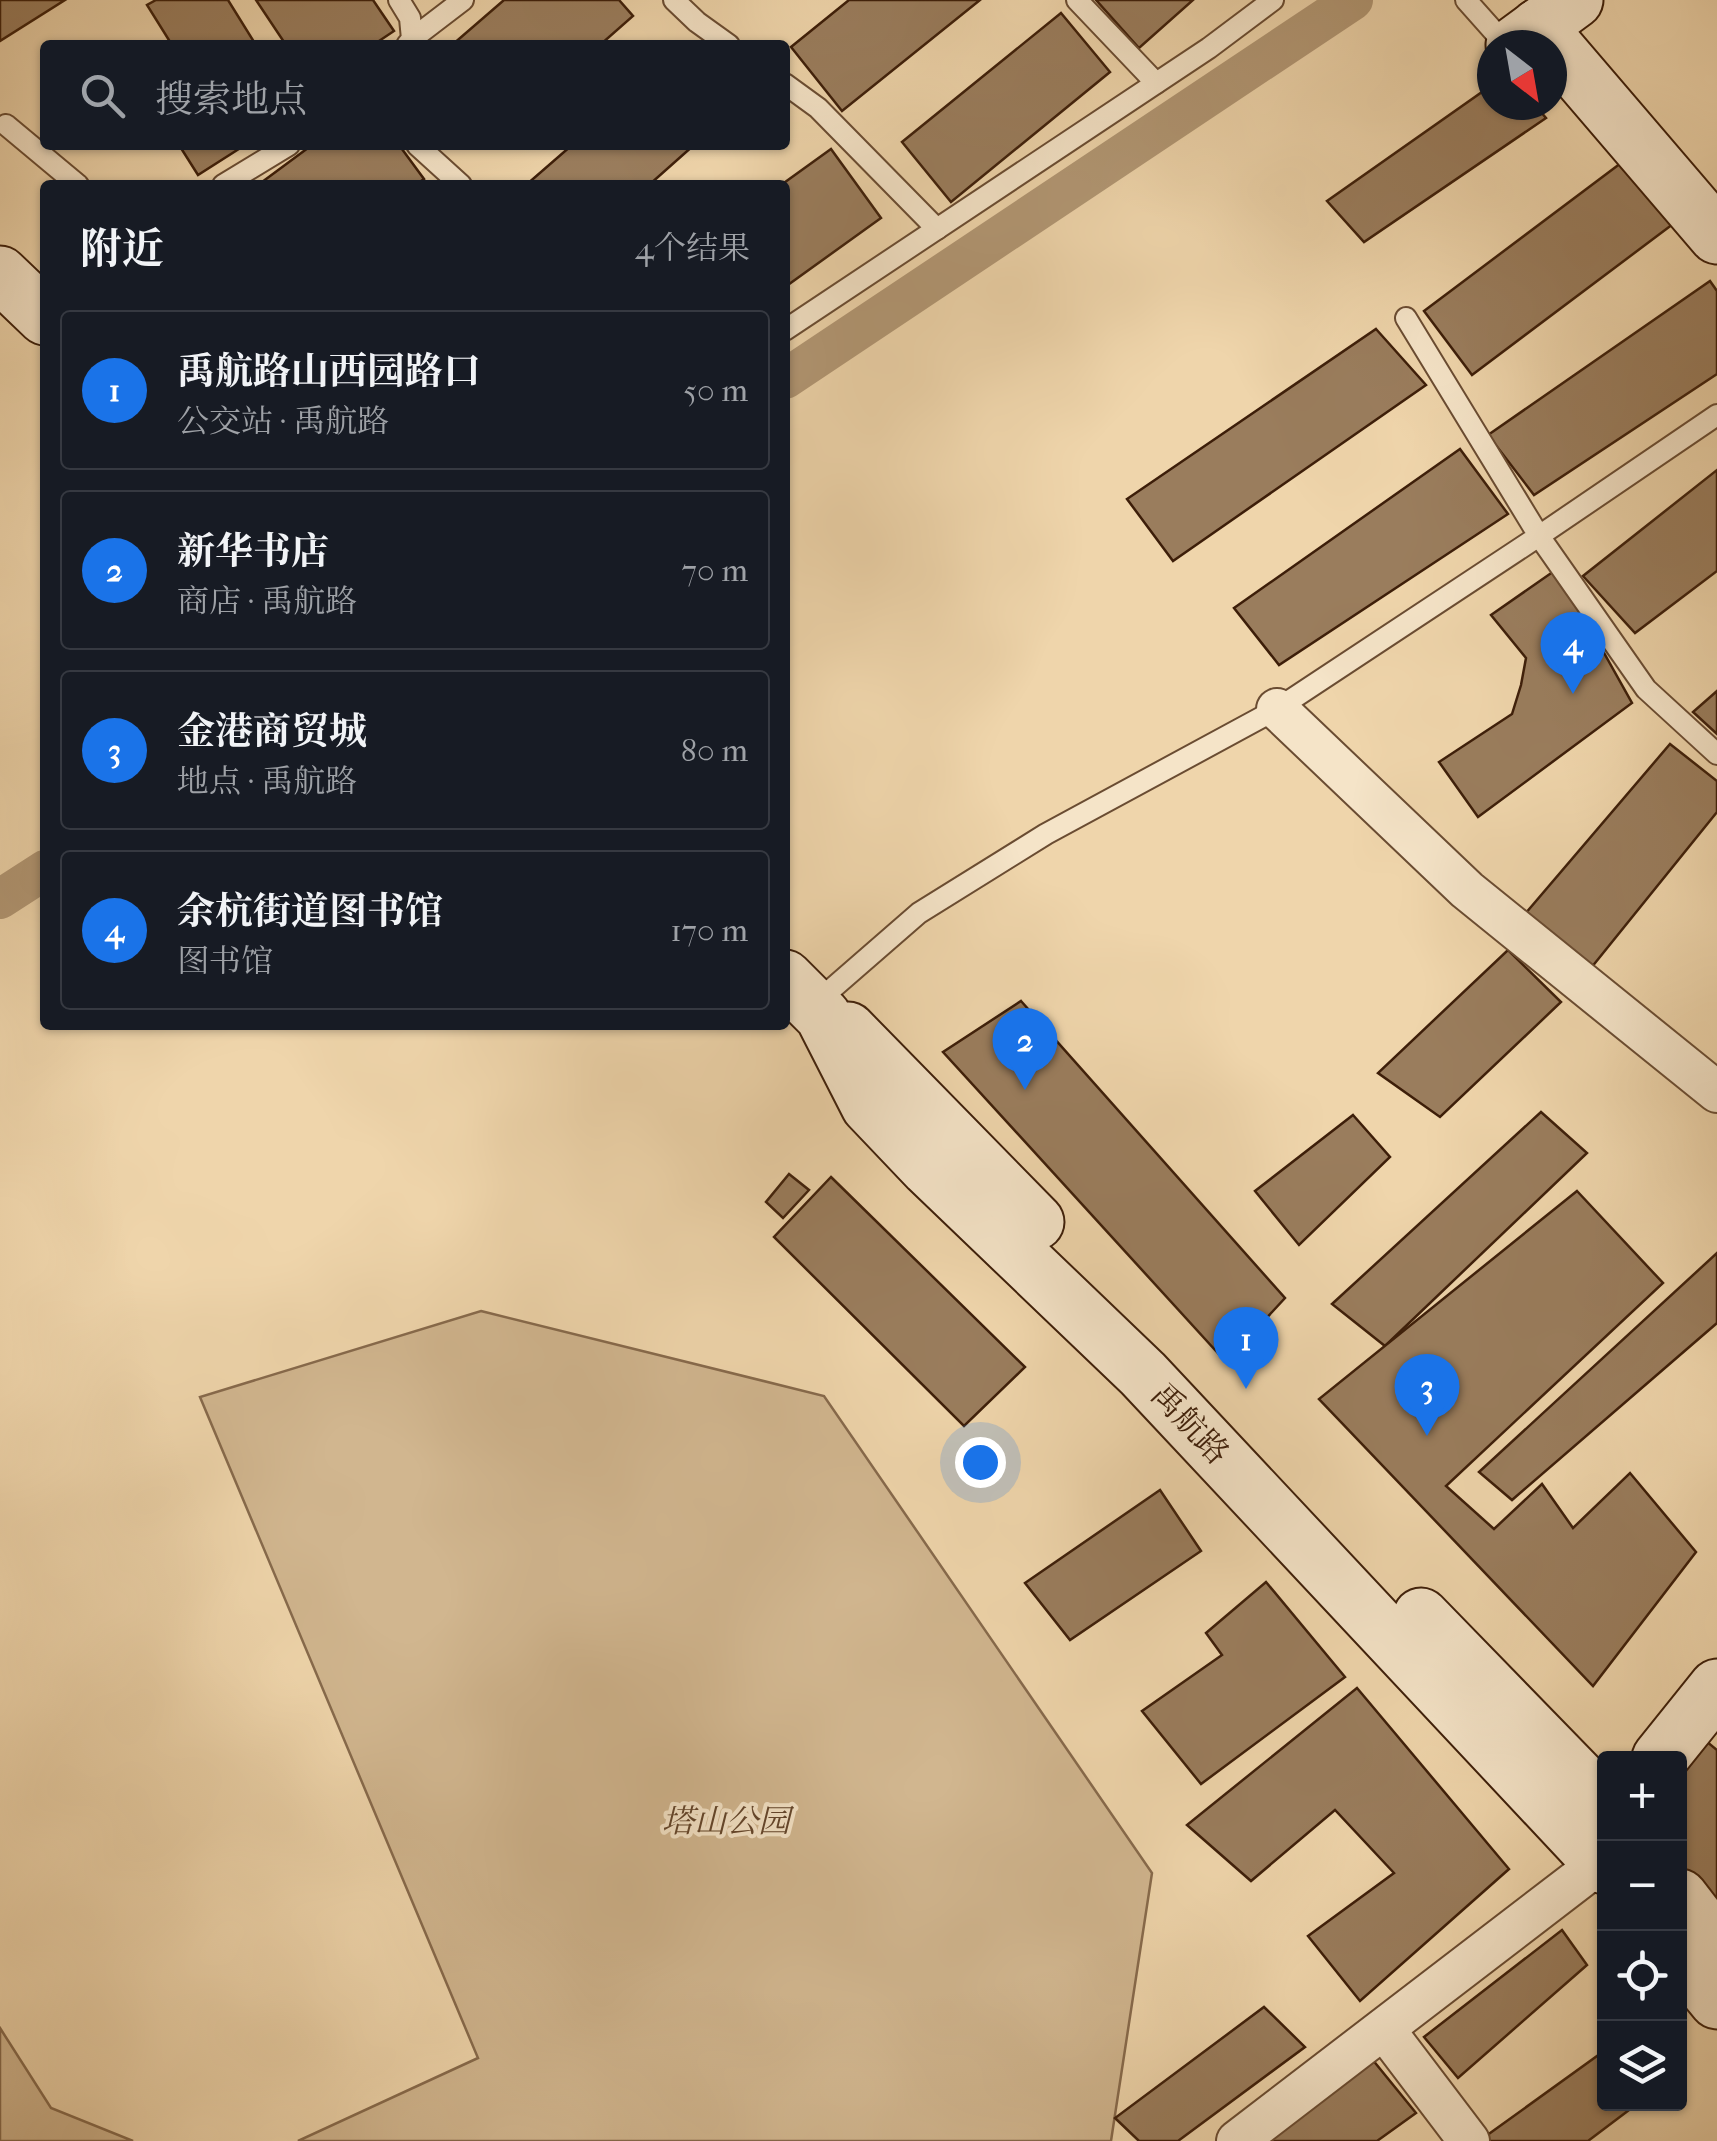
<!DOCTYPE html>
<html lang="zh">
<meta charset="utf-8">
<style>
body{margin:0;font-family:"IM FELL French Canon","Noto Serif SC",serif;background:#242831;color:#f1f3f6}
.controls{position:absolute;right:30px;bottom:30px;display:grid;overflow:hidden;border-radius:10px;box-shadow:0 2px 8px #0004}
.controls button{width:90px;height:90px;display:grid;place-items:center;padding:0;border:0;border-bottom:2px solid #363941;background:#171b24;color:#f1f3f6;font:50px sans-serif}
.compass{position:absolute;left:1477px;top:30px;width:90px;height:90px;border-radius:50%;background:#171b24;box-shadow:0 2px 8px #0004;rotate:149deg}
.you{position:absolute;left:980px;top:1462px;width:35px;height:35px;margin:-25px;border:8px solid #fff;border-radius:50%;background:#1a73e8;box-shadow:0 0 0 15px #1a73e833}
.badge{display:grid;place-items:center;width:65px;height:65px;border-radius:50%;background:#1a73e8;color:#fff;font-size:32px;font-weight:700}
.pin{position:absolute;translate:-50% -82px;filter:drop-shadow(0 2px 5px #0008)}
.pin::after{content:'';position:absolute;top:52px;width:35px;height:30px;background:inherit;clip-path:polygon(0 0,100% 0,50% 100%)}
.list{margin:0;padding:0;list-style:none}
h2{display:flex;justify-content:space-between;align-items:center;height:130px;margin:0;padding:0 40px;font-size:42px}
h2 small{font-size:32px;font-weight:400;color:#9ea1a6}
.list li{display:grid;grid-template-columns:65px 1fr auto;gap:30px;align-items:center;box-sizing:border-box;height:160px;margin:0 20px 20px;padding:0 20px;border:2px solid #363941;border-radius:10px}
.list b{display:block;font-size:38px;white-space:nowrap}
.list p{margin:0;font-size:32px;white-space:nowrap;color:#9ea1a6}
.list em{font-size:32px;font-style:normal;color:#9ea1a6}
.icon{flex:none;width:55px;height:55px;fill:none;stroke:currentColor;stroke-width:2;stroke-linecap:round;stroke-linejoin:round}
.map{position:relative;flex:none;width:1717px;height:2141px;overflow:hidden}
.search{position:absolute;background:#171b24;box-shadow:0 2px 8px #0004;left:40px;top:40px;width:750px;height:110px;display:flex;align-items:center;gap:25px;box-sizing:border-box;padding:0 35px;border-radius:10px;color:#9ea1a6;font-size:38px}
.panel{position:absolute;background:#171b24;box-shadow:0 2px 8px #0004;left:40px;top:180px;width:750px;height:850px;border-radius:10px}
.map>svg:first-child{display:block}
</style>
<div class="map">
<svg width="1717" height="2141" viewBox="0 0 1717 2141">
<rect width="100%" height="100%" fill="#efd5ab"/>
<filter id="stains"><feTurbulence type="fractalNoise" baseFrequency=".002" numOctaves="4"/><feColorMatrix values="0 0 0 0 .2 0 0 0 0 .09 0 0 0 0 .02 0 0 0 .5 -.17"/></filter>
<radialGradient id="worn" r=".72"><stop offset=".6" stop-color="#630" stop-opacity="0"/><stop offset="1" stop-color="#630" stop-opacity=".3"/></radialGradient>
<g fill="#d1b68f" stroke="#876a4c" stroke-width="2.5">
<polygon points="481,1311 824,1396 1152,1873 1111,2141 298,2141 478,2058 200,1397"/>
<polygon points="0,2028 51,2108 133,2141 0,2141"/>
</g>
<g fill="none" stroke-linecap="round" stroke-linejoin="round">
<g stroke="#b29774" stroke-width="40">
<polyline points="785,379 1353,0"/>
<polyline points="0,899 45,870"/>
</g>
</g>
<g fill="#9a7d5d" stroke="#3d1e09" stroke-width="2.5">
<polygon points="0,0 65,0 0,41"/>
<polygon points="156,0 228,0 256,45 172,45 147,5"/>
<polygon points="256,0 373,0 394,31 373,45 286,45"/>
<polygon points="504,0 619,0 633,16 600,45 452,45"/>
<polygon points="849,0 980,0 842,111 791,47"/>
<polygon points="1096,0 1193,0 1139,48"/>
<polygon points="1061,13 1110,72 951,202 902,142"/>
<polygon points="1492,85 1492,105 1535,105 1546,118 1364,242 1327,201"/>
<polygon points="179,145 245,145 198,175"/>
<polygon points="312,145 399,145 424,179 415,185 258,185"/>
<polygon points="572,145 694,145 649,185 526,185"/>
<polygon points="831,149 881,218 785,287 785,185 781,185"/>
<polygon points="1625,160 1673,224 1472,375 1424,311"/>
<polygon points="1710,281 1717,291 1717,374 1534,495 1488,435"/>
<polygon points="1376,329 1426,385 1173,561 1127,499"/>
<polygon points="1460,449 1508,514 1279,665 1234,608"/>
<polygon points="1717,470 1717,571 1635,633 1583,576"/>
<polygon points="1557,569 1632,703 1478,817 1439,762 1512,714 1521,685 1526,658 1491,615"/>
<polygon points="1717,691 1717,734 1693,712"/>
<polygon points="1670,744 1717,781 1717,812 1591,968 1525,914"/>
<polygon points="1508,950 1561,1002 1440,1117 1378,1073"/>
<polygon points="1021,1001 1285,1298 1226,1362 943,1052"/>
<polygon points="1541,1112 1587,1153 1385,1346 1332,1304"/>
<polygon points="1353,1115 1390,1157 1299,1245 1255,1191"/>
<polygon points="789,1174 809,1190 783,1218 766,1202"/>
<polygon points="831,1177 1025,1367 964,1426 774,1237"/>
<polygon points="1577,1191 1663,1283 1446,1486 1494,1529 1542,1484 1573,1528 1630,1473 1696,1552 1593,1686 1319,1399"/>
<polygon points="1717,1253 1717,1323 1512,1500 1479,1472"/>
<polygon points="1160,1490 1201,1551 1070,1640 1025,1583"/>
<polygon points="1266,1582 1345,1677 1201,1784 1142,1711 1222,1655 1206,1633"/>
<polygon points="1357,1688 1509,1869 1360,2001 1308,1936 1394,1873 1335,1810 1251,1881 1187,1825"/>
<polygon points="1706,1741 1717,1750 1717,1895 1710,1904 1680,1872 1680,1773"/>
<polygon points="1562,1930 1587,1965 1458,2078 1424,2037"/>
<polygon points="1264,2007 1305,2047 1178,2141 1139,2141 1115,2118"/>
<polygon points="1604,2051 1604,2104 1637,2104 1588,2141 1490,2141 1486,2136"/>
<polygon points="1372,2059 1416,2113 1377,2141 1266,2141"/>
</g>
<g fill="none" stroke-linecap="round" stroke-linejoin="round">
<g stroke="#6a4c32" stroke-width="24">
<g id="lane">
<polyline points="399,0 410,18 412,39 407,45"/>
<polyline points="674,0 697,22 729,45"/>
<polyline points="1077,0 1156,83"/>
<polyline points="1466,0 1506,45"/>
<polyline points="412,39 463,0"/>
<polyline points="785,84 818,108 937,229"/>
<polyline points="6,125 78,185"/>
<polyline points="417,145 461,185"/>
<polyline points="223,185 289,145"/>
<polyline points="1406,318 1539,536 1646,689 1717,754"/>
<polyline points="785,330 1209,48 1273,0"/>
<polyline points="819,1000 919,913 1046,834 1277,709 1539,536 1717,415"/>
</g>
</g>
<g stroke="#6a4c32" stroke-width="44">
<g id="street">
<polyline points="1277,709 1467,890 1717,1092"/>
<polyline points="1384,2029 1469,2141"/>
<polyline points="1237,2141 1601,1862"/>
</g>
</g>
<g stroke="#3d1e09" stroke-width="59">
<g id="secondary">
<polyline points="1538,27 1717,236"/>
<polyline points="1514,45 1575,0"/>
<polyline points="0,274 45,317"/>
<polyline points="785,978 823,1016 869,1106 928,1168 1143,1374 1604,1866"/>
<polyline points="848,1030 1036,1222"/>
<polyline points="1421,1616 1604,1804"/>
<polyline points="1660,1758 1717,1687"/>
<polyline points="1680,1897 1717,1945"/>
<polyline points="1680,1956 1717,2001"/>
</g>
</g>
<use href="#lane" stroke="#f5e4c8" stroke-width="20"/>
<use href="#street" stroke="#f5e4c8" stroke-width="40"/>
<use href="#secondary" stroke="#f5e4c8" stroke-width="55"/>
</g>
<g text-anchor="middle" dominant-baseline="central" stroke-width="8" stroke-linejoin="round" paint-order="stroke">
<g font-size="32" fill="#3d1e09" stroke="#f5e4c8">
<text transform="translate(1190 1424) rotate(47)">禹航路</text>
</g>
<g font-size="32" font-style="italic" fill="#62442a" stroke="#f5e4c8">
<text x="726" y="1821">塔山公园</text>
</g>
</g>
<rect width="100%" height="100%" filter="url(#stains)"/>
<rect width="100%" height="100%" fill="url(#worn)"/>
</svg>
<div class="controls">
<button>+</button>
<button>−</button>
<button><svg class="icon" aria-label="locate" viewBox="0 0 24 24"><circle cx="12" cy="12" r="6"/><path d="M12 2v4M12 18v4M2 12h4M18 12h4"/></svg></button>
<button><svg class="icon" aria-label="layers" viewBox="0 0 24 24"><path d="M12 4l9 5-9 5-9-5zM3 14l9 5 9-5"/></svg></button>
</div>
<svg class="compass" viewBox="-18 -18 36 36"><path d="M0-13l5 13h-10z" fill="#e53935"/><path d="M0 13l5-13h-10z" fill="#9ea1a6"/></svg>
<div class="you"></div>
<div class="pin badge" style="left:1246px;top:1389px">1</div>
<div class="pin badge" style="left:1025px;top:1090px">2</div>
<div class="pin badge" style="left:1427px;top:1436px">3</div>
<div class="pin badge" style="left:1573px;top:694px">4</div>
<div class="search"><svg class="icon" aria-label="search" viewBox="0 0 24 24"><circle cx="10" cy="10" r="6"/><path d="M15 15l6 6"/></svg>搜索地点</div>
<section class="panel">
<h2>附近<small>4个结果</small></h2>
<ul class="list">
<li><span class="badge">1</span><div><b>禹航路山西园路口</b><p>公交站 · 禹航路</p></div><em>50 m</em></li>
<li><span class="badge">2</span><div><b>新华书店</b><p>商店 · 禹航路</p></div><em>70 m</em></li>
<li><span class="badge">3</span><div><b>金港商贸城</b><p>地点 · 禹航路</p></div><em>80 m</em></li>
<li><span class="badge">4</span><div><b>余杭街道图书馆</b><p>图书馆</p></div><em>170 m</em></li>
</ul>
</section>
</div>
